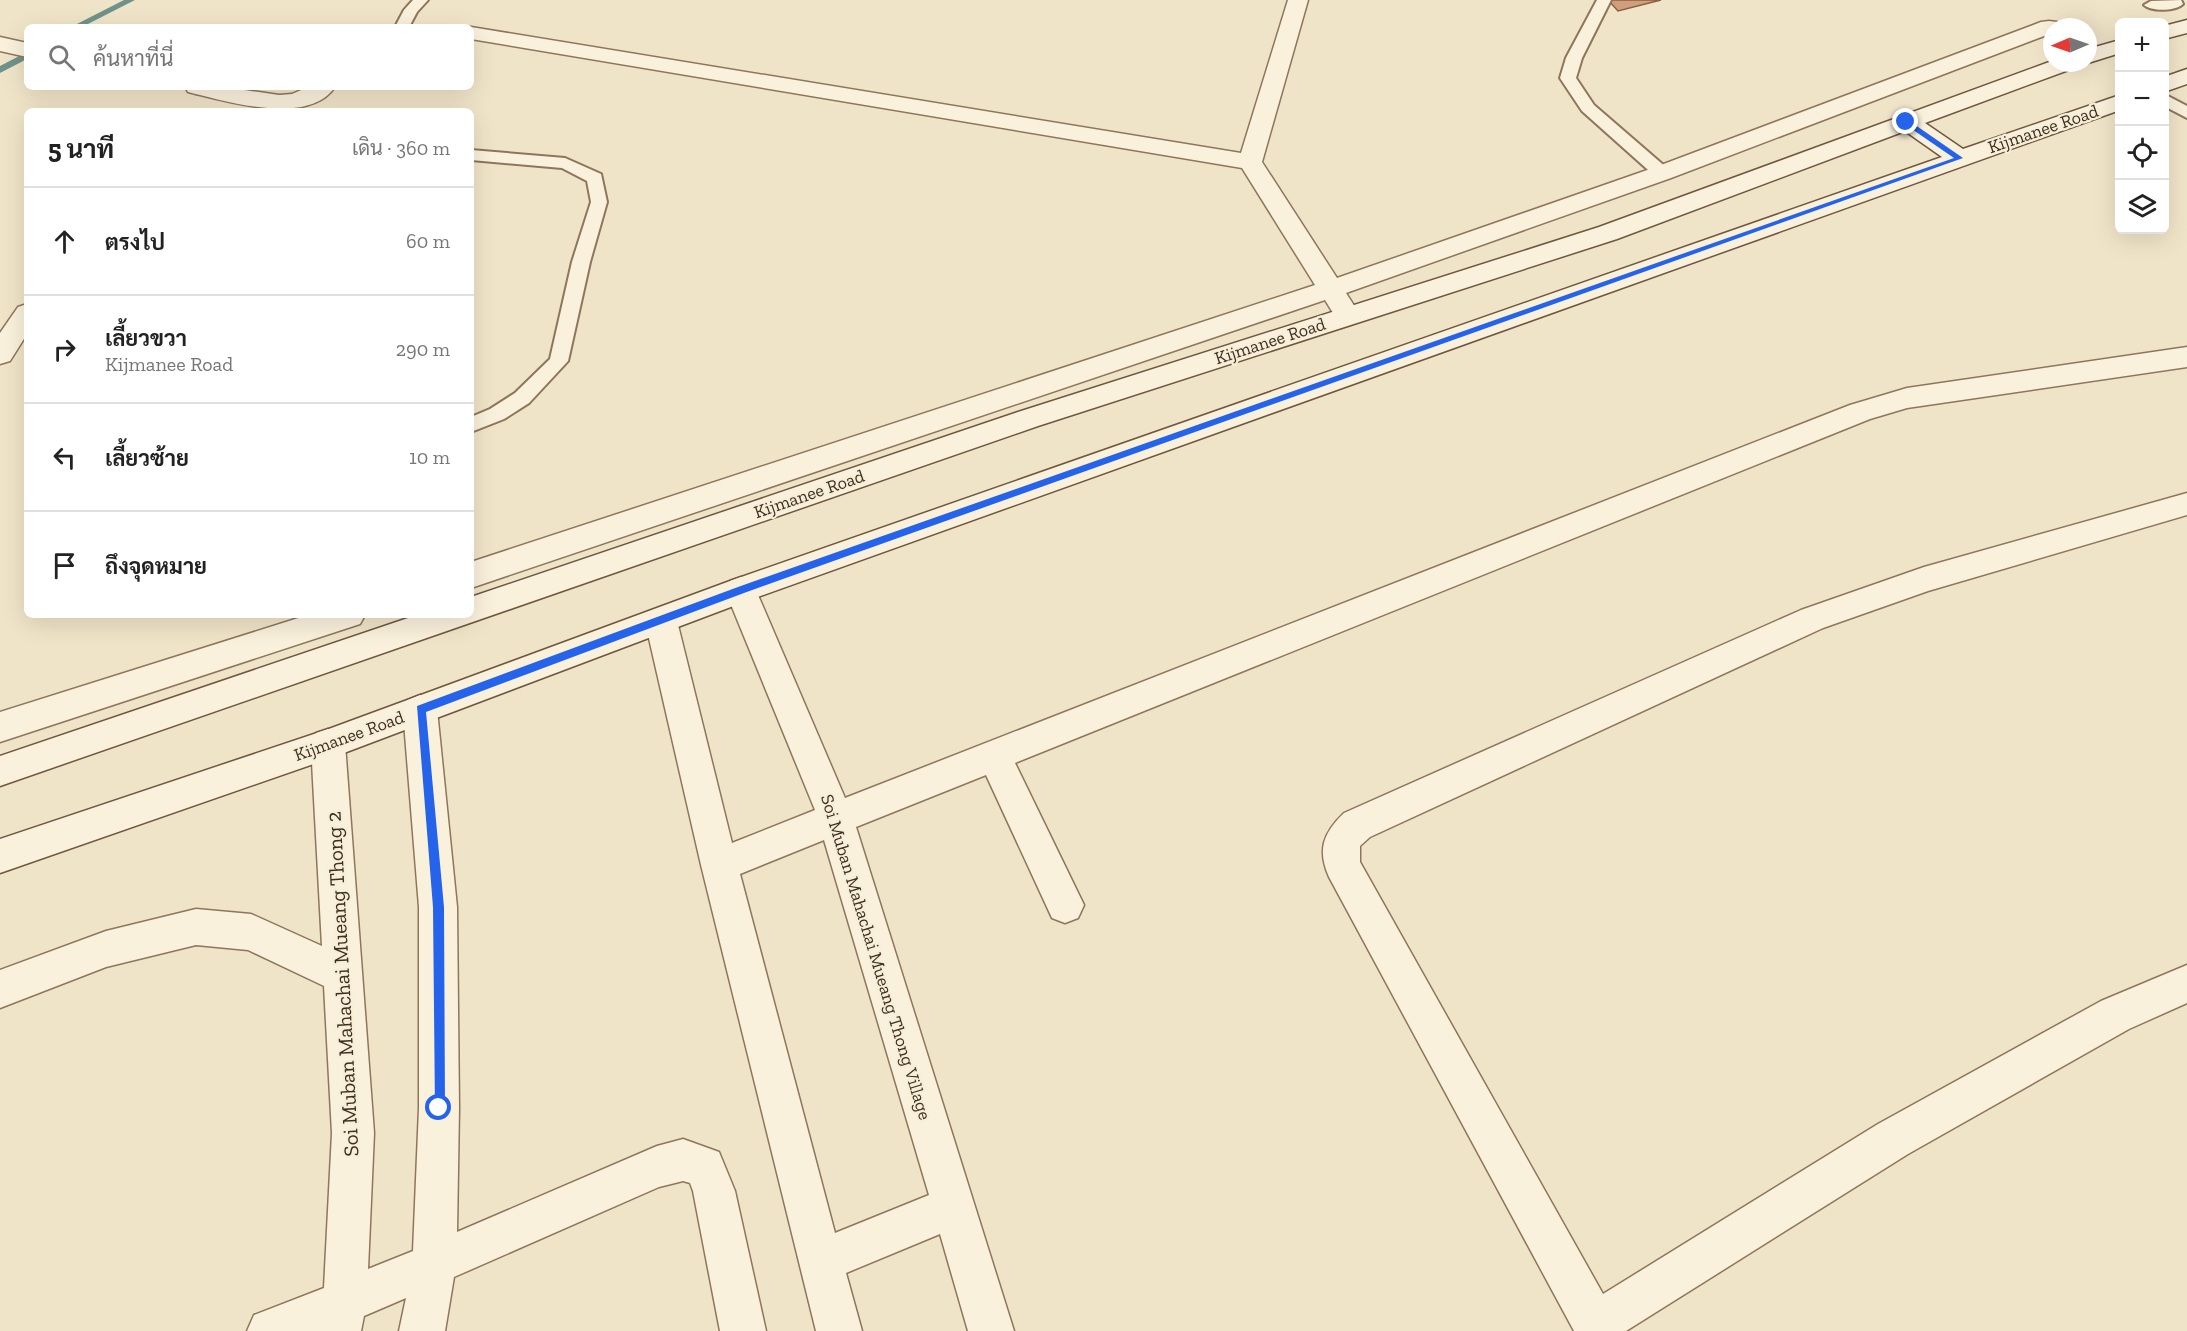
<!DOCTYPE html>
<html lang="th">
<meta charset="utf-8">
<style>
body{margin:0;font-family:"Zilla Slab",Sarabun,serif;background:#f6f6f6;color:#222}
.controls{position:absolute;right:18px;top:18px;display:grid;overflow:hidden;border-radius:9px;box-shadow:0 6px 24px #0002}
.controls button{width:54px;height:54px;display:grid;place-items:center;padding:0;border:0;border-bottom:2px solid #e0e0e0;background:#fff;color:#222;font:30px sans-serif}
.compass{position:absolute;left:2043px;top:18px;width:54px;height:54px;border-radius:50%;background:#fff;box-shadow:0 6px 24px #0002;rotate:268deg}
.stop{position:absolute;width:18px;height:18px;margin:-14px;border:4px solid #2563eb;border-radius:50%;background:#fff}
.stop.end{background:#2563eb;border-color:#fff;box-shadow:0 2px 6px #0008}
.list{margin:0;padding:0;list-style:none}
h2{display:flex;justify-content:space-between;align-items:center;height:78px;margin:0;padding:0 24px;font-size:26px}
h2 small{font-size:20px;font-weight:400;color:#767676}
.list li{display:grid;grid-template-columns:39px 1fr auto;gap:18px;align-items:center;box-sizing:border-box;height:108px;padding:0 24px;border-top:2px solid #e0e0e0}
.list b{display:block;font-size:22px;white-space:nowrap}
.list p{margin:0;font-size:20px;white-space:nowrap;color:#767676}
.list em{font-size:20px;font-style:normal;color:#767676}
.icon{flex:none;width:33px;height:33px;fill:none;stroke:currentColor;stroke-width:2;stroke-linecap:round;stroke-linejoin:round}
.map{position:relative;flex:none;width:2187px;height:1331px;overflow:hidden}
.search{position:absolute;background:#fff;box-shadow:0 6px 24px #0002;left:24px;top:24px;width:450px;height:66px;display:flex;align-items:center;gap:15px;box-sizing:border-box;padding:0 21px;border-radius:9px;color:#767676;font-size:22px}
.panel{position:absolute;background:#fff;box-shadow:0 6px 24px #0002;left:24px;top:108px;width:450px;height:510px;border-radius:9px}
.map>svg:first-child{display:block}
</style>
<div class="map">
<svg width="2187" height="1331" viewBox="0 0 2187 1331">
<rect width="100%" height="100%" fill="#f0e4c8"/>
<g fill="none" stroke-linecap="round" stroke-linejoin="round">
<g fill="#6f938a" fill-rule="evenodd">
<polygon points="124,0 135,0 82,27 71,27"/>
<polygon points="27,52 27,59 0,73 0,66"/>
</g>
</g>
<polygon fill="#cf9f7d" stroke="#8d5f41" stroke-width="1.5" points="1608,0 1661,0 1618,11"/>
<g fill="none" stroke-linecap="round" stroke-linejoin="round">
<g stroke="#8d765c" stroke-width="4">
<g id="service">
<polygon points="413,0 428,0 417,12 409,27 395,27 404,10"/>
<polygon points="1597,0 1611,0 1582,58 1576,78 1594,105 1668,169 1670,173 1668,177 1656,177 1582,111 1560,78 1566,58"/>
<path d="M2181 0 2183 4C2176 11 2152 12 2144 5L2151 1Z"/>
<polygon points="2164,94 2187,106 2187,118 2164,106"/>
<polygon points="471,150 565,158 601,174 607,202 590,262 568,361 529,403 504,419 471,432 471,417 490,409 515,393 550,359 572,262 591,202 587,181 562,168 471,160"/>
</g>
</g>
<g stroke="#8d765c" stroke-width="3">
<g id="minor">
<polygon points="1288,0 1308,0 1262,162 1337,278 1653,168 2041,22 2049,21 2057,22 2060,27 2052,27 2052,33 1671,178 1346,293 1355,307 1351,313 1342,316 1333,313 1325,300 471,588 471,562 1315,285 1242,168 471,39 471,27 469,27 471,27 1241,153"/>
<polygon points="0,37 27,43 27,57 0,51"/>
<path d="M185 87H224L279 95 292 94 308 87H335C308 127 225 101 188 92Z"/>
<polygon points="27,304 27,334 10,361 0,364 0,333 18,307"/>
<path d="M2187 347V367L1907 408 1870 419 1015 763 1084 905 1078 918 1065 923 1052 918 986 775 856 827 1014 1331H968L940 1234 846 1273 862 1331H816L701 865 645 621 650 612 661 608 672 612 677 621 732 843 815 810 725 590 730 581 741 577 752 581 845 798 1850 405 1907 388ZM824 840 929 1195 835 1233 740 874Z"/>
<path d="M2187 493V515L1928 591 1823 628 1370 837 1360 846V862L1603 1294 1878 1124 2101 1001 2187 965V1003L2129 1029 1908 1154 1626 1331H1574L1329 877C1317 850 1323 833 1344 813L1801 610 1924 567Z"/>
<polygon points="308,615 365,615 360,624 0,742 0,712"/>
<polygon points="420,695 432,700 437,710 457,907 459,1108 457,1232 657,1146 683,1139 719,1152 735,1191 766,1331 720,1331 693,1191 690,1183 683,1181 659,1187 454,1277 445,1331 399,1331 406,1298 364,1316 361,1331 247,1331 254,1315 324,1288 332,1133 324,986 248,950 196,945 106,967 0,1008 0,970 106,931 196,909 251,914 322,946 311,744 316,733 328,729 340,733 345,744 374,1133 368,1269 413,1251 419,1108 419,907 403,710 408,700"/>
</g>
</g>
<g stroke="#6f573f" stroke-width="3">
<g id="secondary">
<polygon points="2187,20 2187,33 2164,39 2164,26"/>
<polygon points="2120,40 2120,53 2088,63 2088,49"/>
<polygon points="2052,61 2052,63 2077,63 2074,68 1925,123 1963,149 2120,95 2120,110 752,599 328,759 0,873 0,839 326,730 730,581 1942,157 1905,131 1617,239 1038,426 0,786 0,756 417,615 471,615 471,597 1018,412 1599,227"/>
<polygon points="2187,69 2187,84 2164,92 2164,77"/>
</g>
</g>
<use href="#service" fill="#faf1dc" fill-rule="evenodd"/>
<use href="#minor" fill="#faf1dc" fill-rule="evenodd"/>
<use href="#secondary" fill="#faf1dc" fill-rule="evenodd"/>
</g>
<polygon fill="#2563eb" points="1903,120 1908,120 1963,158 744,593 426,712 444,907 445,1108 443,1112 435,1112 433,907 417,706 738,587 1954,158 1903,123"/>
<g text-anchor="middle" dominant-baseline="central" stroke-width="4.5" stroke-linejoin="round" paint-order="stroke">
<g font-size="18" fill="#3d2e20" stroke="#f7eed8">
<text transform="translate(2043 129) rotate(-19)">Kijmanee Road</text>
<text transform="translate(1270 341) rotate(-18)">Kijmanee Road</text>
<text transform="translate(809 494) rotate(-19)">Kijmanee Road</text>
<text transform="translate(349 736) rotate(-20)">Kijmanee Road</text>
<text transform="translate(876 957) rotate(73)">Soi Muban Mahachai Mueang Thong Village</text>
</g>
<g font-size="21" fill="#3d2e20" stroke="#f7eed8">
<text transform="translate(342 984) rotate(-93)">Soi Muban Mahachai Mueang Thong 2</text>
</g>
</g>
</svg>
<div class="controls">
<button>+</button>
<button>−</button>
<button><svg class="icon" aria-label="locate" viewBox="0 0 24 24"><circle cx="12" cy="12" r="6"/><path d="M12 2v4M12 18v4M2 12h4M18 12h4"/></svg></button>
<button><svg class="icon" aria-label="layers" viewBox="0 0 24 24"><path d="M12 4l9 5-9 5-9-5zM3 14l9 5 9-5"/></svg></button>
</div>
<svg class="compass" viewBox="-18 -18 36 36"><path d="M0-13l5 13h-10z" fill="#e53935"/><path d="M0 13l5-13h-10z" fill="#767676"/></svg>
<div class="stop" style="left:439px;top:1108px"></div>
<div class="stop end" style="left:1906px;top:122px"></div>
<div class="search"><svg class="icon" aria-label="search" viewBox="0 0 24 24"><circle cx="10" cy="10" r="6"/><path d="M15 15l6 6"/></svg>ค้นหาที่นี่</div>
<section class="panel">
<h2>5 นาที<small>เดิน · 360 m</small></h2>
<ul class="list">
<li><svg class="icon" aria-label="ahead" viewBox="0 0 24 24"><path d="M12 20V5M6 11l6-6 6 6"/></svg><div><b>ตรงไป</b></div><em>60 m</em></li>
<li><svg class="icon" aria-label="right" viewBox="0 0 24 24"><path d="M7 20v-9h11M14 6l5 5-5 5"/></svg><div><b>เลี้ยวขวา</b><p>Kijmanee Road</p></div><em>290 m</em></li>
<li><svg class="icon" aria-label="left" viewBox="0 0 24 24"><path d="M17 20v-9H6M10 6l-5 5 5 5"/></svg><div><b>เลี้ยวซ้าย</b></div><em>10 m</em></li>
<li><svg class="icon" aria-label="arrive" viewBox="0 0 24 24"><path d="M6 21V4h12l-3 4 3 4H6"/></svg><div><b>ถึงจุดหมาย</b></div></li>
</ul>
</section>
</div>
